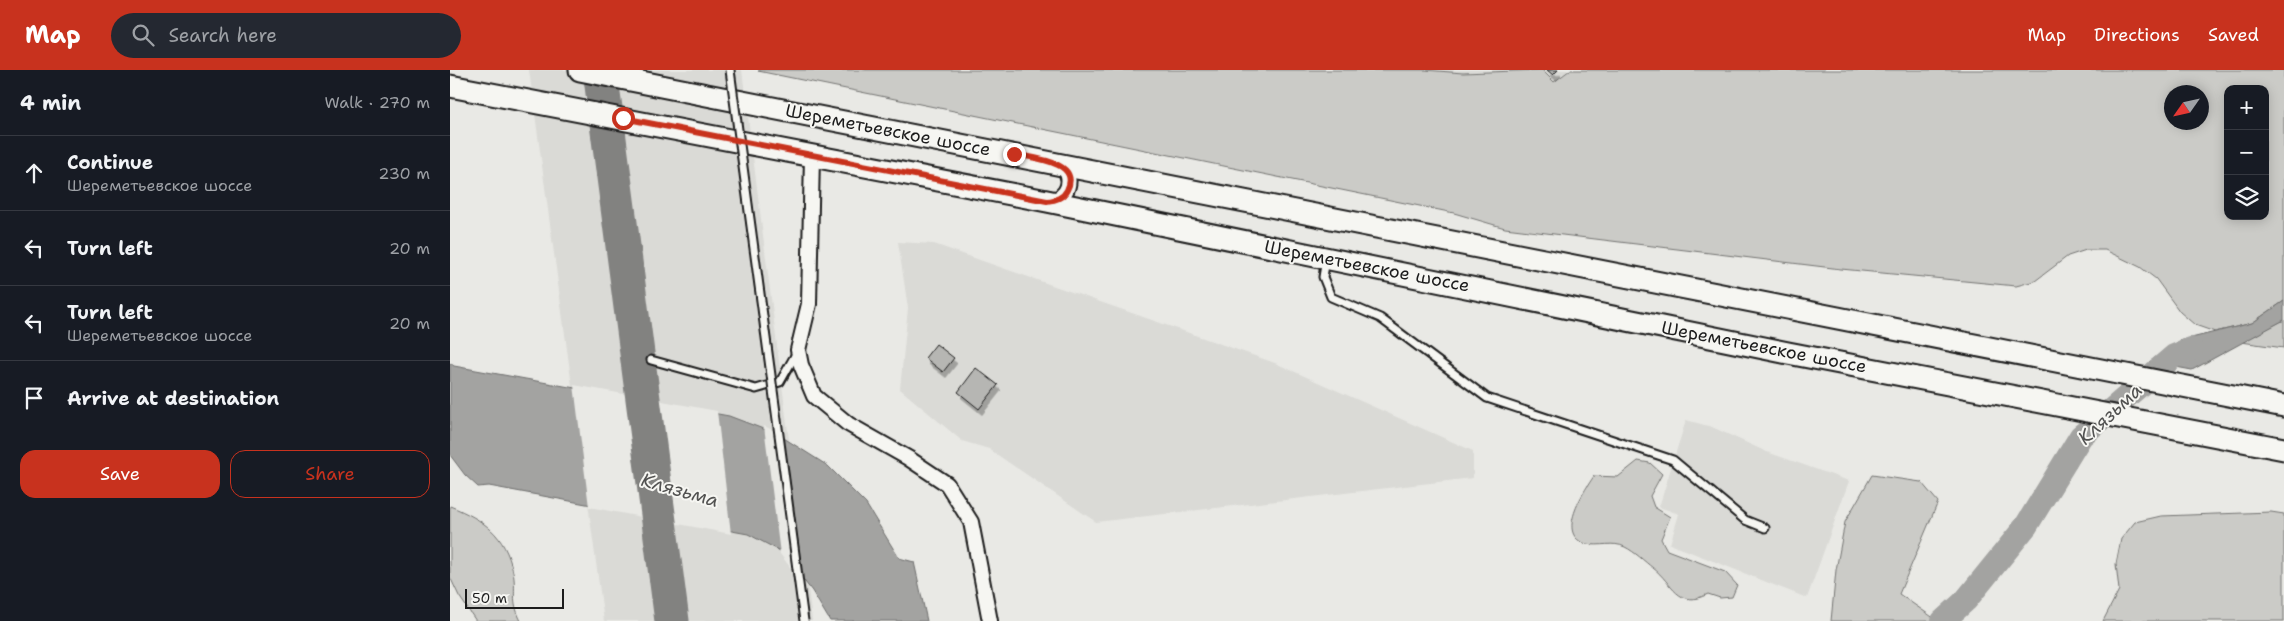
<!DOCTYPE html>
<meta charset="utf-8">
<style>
body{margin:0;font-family:"Shantell Sans",sans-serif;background:#242831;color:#f1f3f6}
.controls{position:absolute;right:15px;top:15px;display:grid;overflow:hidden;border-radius:10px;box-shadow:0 2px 12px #0003}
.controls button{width:45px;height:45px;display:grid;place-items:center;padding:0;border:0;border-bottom:1px solid #363941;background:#171b24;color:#f1f3f6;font:25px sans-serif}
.compass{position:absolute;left:1714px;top:15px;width:45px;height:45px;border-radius:50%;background:#171b24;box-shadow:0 2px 12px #0003;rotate:236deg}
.scale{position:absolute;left:15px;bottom:12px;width:99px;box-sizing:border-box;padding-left:5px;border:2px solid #1c1c1c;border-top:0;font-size:14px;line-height:18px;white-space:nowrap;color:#1c1c1c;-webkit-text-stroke:4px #f6f6f2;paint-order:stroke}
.stop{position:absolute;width:15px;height:15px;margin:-11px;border:4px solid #c8321e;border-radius:50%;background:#fff}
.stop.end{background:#c8321e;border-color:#fff;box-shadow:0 1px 5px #0008}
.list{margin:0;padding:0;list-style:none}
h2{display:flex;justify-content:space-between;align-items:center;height:65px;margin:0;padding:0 20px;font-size:21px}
h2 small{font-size:16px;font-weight:400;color:#9ea1a6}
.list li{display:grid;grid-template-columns:32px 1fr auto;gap:15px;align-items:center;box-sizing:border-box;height:75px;padding:0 20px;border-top:1px solid #363941}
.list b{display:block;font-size:19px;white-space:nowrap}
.list p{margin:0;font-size:16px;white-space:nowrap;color:#9ea1a6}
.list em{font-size:16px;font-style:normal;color:#9ea1a6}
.actions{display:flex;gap:10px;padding:15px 20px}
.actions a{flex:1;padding:11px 0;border:1px solid #c8321e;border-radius:15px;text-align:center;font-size:18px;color:#c8321e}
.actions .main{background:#c8321e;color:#fff}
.icon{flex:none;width:28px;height:28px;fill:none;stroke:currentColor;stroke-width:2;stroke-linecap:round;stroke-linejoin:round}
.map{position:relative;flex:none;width:1834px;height:551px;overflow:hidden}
header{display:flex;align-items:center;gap:30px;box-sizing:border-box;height:70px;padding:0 25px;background:#c8321e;color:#fff}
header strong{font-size:24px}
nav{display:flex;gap:28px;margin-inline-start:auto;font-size:18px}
.search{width:350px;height:45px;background:#242831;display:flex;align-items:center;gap:12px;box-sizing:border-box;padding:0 18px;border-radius:28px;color:#9ea1a6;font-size:19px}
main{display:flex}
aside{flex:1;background:#171b24}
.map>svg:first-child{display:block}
</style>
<header>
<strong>Map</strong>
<div class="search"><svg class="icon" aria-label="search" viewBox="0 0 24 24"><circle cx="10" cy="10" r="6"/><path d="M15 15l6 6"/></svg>Search here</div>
<nav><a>Map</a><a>Directions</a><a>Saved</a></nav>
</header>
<main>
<aside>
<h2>4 min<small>Walk · 270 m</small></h2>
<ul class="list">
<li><svg class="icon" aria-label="ahead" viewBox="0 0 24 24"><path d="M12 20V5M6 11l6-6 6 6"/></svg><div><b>Continue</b><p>Шереметьевское шоссе</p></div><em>230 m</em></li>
<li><svg class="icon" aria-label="left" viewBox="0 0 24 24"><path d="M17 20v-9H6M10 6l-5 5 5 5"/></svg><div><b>Turn left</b></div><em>20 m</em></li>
<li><svg class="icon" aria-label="left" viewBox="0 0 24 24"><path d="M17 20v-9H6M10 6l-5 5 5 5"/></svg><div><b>Turn left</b><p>Шереметьевское шоссе</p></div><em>20 m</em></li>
<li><svg class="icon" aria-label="arrive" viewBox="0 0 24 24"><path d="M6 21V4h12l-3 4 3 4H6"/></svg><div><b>Arrive at destination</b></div></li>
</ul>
<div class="actions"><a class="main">Save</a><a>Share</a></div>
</aside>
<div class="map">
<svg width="1834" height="551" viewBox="0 0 1834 551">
<defs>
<filter id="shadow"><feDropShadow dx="3" dy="5.5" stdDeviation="0" flood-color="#0004"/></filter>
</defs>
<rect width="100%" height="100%" fill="#e9e9e5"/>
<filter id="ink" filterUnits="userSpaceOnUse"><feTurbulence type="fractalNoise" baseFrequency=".02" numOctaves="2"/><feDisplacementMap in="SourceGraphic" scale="10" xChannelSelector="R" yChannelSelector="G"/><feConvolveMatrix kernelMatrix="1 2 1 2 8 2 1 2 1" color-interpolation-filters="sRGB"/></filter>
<g filter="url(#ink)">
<g fill="#dadad6">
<polygon points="79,0 292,0 362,551 154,551"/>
<polygon points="975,0 1068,0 1013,3"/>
<polygon points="1092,0 1120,0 1104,12"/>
<polygon points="448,172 484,174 825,293 1023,381 1023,408 646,452 539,379 512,371 450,319 458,238"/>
<polygon points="1236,350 1262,357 1317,382 1399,411 1357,528 1220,474 1229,444 1209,437"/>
</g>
<g fill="#cbcbc7" stroke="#747472" fill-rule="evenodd">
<path d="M312 0H975L1013 3 1092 0 1104 12 1120 0H1834V231L1802 253 1765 262 1745 255 1730 242 1706 209 1690 197 1655 180H1636L1618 186 1585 211 1566 216 1391 199 1055 158 1004 143 308 1ZM1778 19H1815V146H1778ZM1722 22H1752V52H1722Z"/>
<polygon points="1834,250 1834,278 1791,272"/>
<path d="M1188 391 1200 393 1212 404 1200 426 1204 437 1220 447 1211 469 1217 480 1275 502 1287 515 1282 527 1270 528 1258 524C1227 540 1223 513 1203 498 1194 491 1185 482 1175 477 1163 471 1150 477 1137 474 1104 466 1134 421 1144 406L1168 407Z"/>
<polygon points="1422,405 1471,412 1488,432 1449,524 1488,551 1381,551 1386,500 1395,452"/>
<path d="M0 436C34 450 55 464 63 502 67 522 60 529 71 551H26L9 526 0 507Z"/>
<polygon points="1821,442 1834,444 1834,551 1653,551 1669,520 1666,494 1671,469 1685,452 1711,446"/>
</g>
<g fill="#a3a3a1" stroke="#6d6d6c">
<polygon points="1834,231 1834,250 1742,300 1699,292 1729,271 1802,253"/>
<polygon points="0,293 4,296 279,346 329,365 378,396 416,434 449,488 464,492 477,551 380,551 362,521 332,482 298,464 39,416 28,417 15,405 0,385"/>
</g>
<g fill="#e9e9e5">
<polygon points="124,315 267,341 281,464 139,437"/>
<polygon points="314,356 334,365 353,514 330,484"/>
</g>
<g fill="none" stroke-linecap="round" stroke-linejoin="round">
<polyline stroke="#a3a3a1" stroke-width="24" points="1493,551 1516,530 1576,456 1631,366 1724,286 1741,279"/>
<polyline stroke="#828280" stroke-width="35" points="150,0 222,551"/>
</g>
<g fill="#b6b6b3" stroke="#1c1c1c" filter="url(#shadow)">
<polygon points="1097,0 1108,0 1103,5"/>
<polygon points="486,274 504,288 493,302 475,288"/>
<polygon points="526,298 548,315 529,339 508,322"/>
</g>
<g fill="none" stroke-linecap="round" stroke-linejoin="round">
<g stroke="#1c1c1c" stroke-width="11">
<g id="lane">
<polyline points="876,189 873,207 881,227 930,248 1037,328 1223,390 1295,450 1315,458"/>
<polyline points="201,290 306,319 330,312 347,282"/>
</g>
</g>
<g stroke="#1c1c1c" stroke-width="18">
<g id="street">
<polyline points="362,85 359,234 348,280 351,295 364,326 398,354 458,388 497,414 521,452 540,551"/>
<path d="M598 131C619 129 626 107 609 94"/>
</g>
</g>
<g stroke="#1c1c1c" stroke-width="25">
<g id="primary">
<polyline points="130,0 1834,336"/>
<polyline points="0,16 597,131 1338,283 1834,379"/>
</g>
</g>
<use href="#lane" stroke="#f6f6f2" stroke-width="7"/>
<use href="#street" stroke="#f6f6f2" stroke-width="14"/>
<use href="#primary" stroke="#f6f6f2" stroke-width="21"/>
<g stroke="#1c1c1c" stroke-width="11" stroke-linecap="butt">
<polyline id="lane-bridge" points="280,0 354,551"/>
</g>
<use href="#lane-bridge" stroke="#f6f6f2" stroke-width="7"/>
</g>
</g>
<g fill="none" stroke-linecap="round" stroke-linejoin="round" filter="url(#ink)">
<path stroke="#c8321e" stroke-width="6" d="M173 48 597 131C606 130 613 128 617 120 632 91 581 88 564 84"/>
</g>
<g text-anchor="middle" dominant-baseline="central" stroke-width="4" stroke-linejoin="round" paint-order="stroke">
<g font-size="18" fill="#1c1c1c" stroke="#f6f6f2">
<text transform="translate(438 60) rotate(11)">Шереметьевское шоссе</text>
<text transform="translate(917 196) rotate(11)">Шереметьевское шоссе</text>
<text transform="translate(1314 277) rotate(11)">Шереметьевское шоссе</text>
</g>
<g font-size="19" font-style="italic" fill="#525251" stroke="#f6f6f2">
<text transform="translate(1660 344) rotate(-43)">Клязьма</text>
<text transform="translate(230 420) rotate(16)">Клязьма</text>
</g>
</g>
</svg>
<div class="controls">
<button>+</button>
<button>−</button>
<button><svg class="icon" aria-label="layers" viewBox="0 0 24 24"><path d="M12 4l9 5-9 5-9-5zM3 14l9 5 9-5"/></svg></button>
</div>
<svg class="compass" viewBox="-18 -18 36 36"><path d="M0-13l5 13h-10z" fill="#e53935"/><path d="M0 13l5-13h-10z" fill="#9ea1a6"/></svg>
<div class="scale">50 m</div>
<div class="stop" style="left:173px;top:48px"></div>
<div class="stop end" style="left:564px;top:84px"></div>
</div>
</main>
